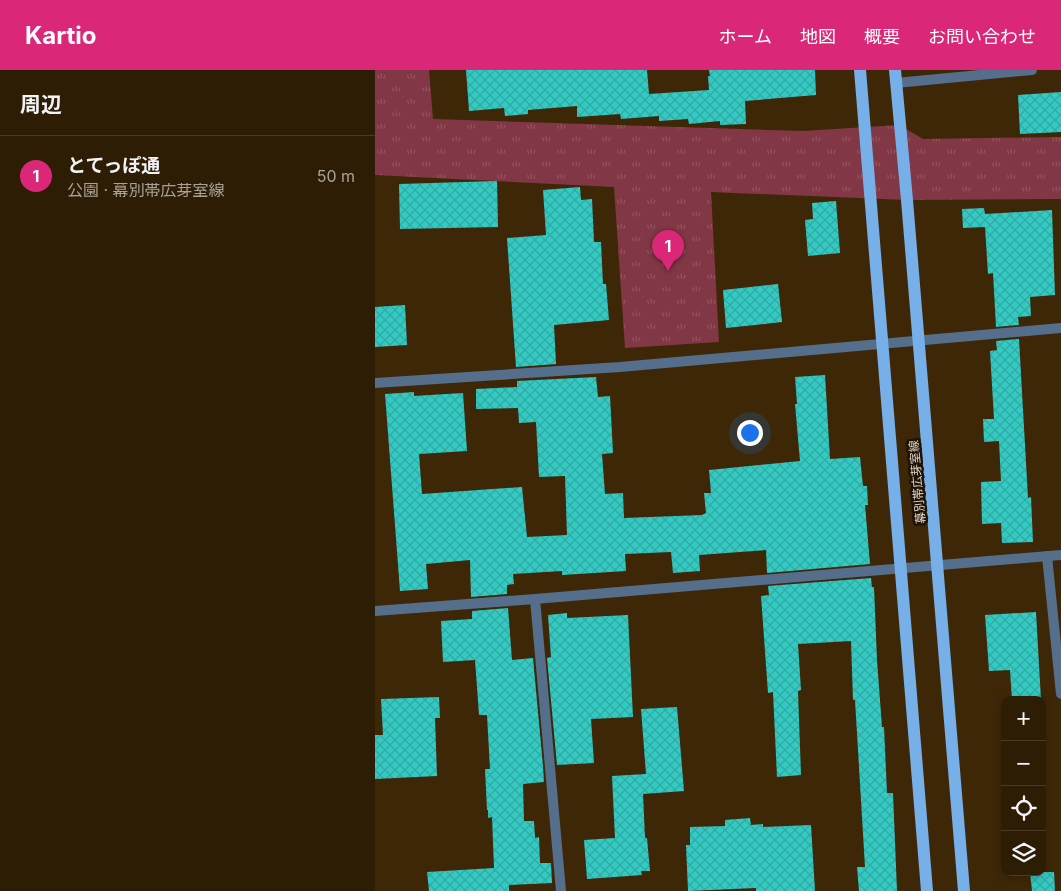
<!DOCTYPE html>
<html lang="ja">
<meta charset="utf-8">
<style>
body{margin:0;font-family:Inter,"Noto Sans JP",sans-serif;background:#3a2a13;color:#f1f3f6}
.controls{position:absolute;right:15px;bottom:15px;display:grid;overflow:hidden;border-radius:10px;box-shadow:0 2px 8px #0003}
.controls button{width:45px;height:45px;display:grid;place-items:center;padding:0;border:0;border-bottom:1px solid #493b27;background:#2e1d05;color:#f1f3f6;font:25px sans-serif}
.you{position:absolute;left:374px;top:362px;width:18px;height:18px;margin:-12px;border:4px solid #fff;border-radius:50%;background:#1a73e8;box-shadow:0 0 0 8px #1a73e833}
.badge{display:grid;place-items:center;width:32px;height:32px;border-radius:50%;background:#db2777;color:#fff;font-size:16px;font-weight:700}
.pin{position:absolute;translate:-50% -41px;filter:drop-shadow(0 1px 2px #0008)}
.pin::after{content:'';position:absolute;top:26px;width:18px;height:15px;background:inherit;clip-path:polygon(0 0,100% 0,50% 100%)}
.list{margin:0;padding:0;list-style:none}
h2{display:flex;justify-content:space-between;align-items:center;height:65px;margin:0;padding:0 20px;font-size:21px}
h2 small{font-size:16px;font-weight:400;color:#a7a29a}
.list li{display:grid;grid-template-columns:32px 1fr auto;gap:15px;align-items:center;box-sizing:border-box;height:80px;padding:0 20px;border-top:1px solid #493b27}
.list b{display:block;font-size:19px;white-space:nowrap}
.list p{margin:0;font-size:16px;white-space:nowrap;color:#a7a29a}
.list em{font-size:16px;font-style:normal;color:#a7a29a}
.icon{flex:none;width:28px;height:28px;fill:none;stroke:currentColor;stroke-width:2;stroke-linecap:round;stroke-linejoin:round}
.map{position:relative;flex:none;width:686px;height:821px;overflow:hidden}
header{display:flex;align-items:center;gap:30px;box-sizing:border-box;height:70px;padding:0 25px;background:#db2777;color:#fff}
header strong{font-size:24px}
nav{display:flex;gap:28px;margin-inline-start:auto;font-size:18px}
main{display:flex}
aside{flex:1;background:#2e1d05}
.map>svg:first-child{display:block}
</style>
<header>
<strong>Kartio</strong>
<nav><a>ホーム</a><a>地図</a><a>概要</a><a>お問い合わせ</a></nav>
</header>
<main>
<aside>
<h2>周辺<small></small></h2>
<ul class="list">
<li><span class="badge">1</span><div><b>とてっぽ通</b><p>公園 · 幕別帯広芽室線</p></div><em>50 m</em></li>
</ul>
</aside>
<div class="map">
<svg width="686" height="821" viewBox="0 0 686 821">
<defs>
<pattern id="park-tufts" width="24" height="20" patternUnits="userSpaceOnUse" patternTransform="scale(1.25)"><rect width="24" height="20" fill="#813745"/><path d="M3 7l-1-3M5 7V3M7 7l1-3M15 17l-1-3M17 17v-4M19 17l1-3" fill="none" stroke="#93535e"/></pattern>
<pattern id="building-cross-hatch" width="8" height="8" patternUnits="userSpaceOnUse" patternTransform="scale(1.25)"><rect width="8" height="8" fill="#31cbc4"/><path d="M0 0l8 8M0 8l8-8" fill="none" stroke="#36a8a2"/></pattern>
</defs>
<rect width="100%" height="100%" fill="#3e2707"/>
<polygon fill="url(#park-tufts)" points="0,0 54,0 58,49 428,61 524,55 548,69 686,67 686,129 532,130 336,122 344,272 250,278 239,117 0,105"/>
<g fill="url(#building-cross-hatch)">
<polygon points="91,0 272,0 274,24 334,20 333,6 335,6 334,0 440,0 441,25 370,31 371,54 345,55 345,51 314,54 313,49 284,51 284,46 246,49 245,44 202,47 202,36 153,40 153,44 130,46 129,38 94,41"/>
<polygon points="686,22 686,62 645,64 643,25"/>
<polygon points="122,111 123,157 25,159 24,114"/>
<polygon points="205,117 206,130 217,129 219,172 226,172 228,214 231,214 234,250 179,255 181,294 141,297 132,168 171,165 168,120"/>
<polygon points="461,131 465,183 433,186 430,150 438,149 437,133"/>
<polygon points="609,138 610,144 677,140 680,225 655,227 656,246 643,247 644,255 621,257 618,203 613,204 610,157 588,158 587,139"/>
<polygon points="403,214 407,252 351,258 348,220"/>
<polygon points="30,235 32,275 0,277 0,237"/>
<polygon points="644,269 653,428 656,427 658,472 627,473 626,453 607,454 606,412 626,411 624,371 609,372 608,349 619,349 615,281 622,280 621,271"/>
<polygon points="450,305 455,389 485,387 488,416 492,416 493,435 490,435 495,494 392,503 391,480 324,485 325,501 298,503 296,482 250,484 251,501 187,505 187,501 138,504 139,514 132,515 132,524 96,527 95,490 51,494 53,519 25,521 10,324 39,322 39,326 88,323 92,381 44,384 47,424 147,417 152,467 192,465 190,406 164,407 161,352 144,353 143,338 101,339 101,319 142,317 142,311 221,307 223,327 235,326 238,383 227,384 230,424 248,423 249,448 327,445 331,443 329,423 336,423 334,400 425,391 420,334 422,334 420,307"/>
<polygon points="496,508 497,517 499,517 502,590 507,657 509,657 512,723 518,723 522,821 484,821 482,797 490,797 480,630 478,630 476,571 423,574 426,620 423,621 426,705 402,707 398,622 393,623 386,526 394,525 393,516"/>
<polygon points="133,538 137,590 158,588 168,696 169,712 148,714 149,751 159,751 160,768 164,767 165,793 176,793 177,813 134,815 134,821 54,821 52,802 119,798 117,747 113,748 113,740 112,740 110,699 115,699 112,645 104,645 100,590 68,592 66,551 97,549 97,541"/>
<polygon points="661,542 666,630 637,630 635,600 614,601 610,545"/>
<polygon points="192,543 192,548 253,545 258,647 216,649 219,693 182,695 172,588 176,587 173,545"/>
<polygon points="64,627 65,648 60,648 62,706 0,709 0,665 8,665 6,629"/>
<polygon points="302,637 309,721 268,724 270,768 272,768 275,801 266,801 267,805 212,809 209,770 240,768 237,706 271,704 266,639"/>
<polygon points="375,748 376,755 388,754 388,757 436,755 440,821 381,821 381,818 313,821 311,775 315,775 315,757 350,756 350,750"/>
<polygon points="655,802 679,802 680,821 657,821"/>
</g>
<g fill="none" stroke-linecap="round" stroke-linejoin="round">
<g stroke="#546e8b" stroke-width="10">
<polyline points="521,13 657,0"/>
<polyline points="0,313 245,297 686,258"/>
<polyline points="672,486 686,624"/>
<polyline points="160,529 186,821"/>
<polyline points="0,541 160,529 686,485"/>
</g>
<g stroke="#77afe9" stroke-width="12">
<polyline points="485,0 552,821"/>
<polyline points="520,0 532,130 589,821"/>
</g>
</g>
<g text-anchor="middle" dominant-baseline="central" stroke-width="5" stroke-linejoin="round" paint-order="stroke">
<g font-size="12" fill="#e2d3c3" stroke="#1d1307">
<text transform="translate(542 412) rotate(-95)">幕別帯広芽室線</text>
</g>
</g>
</svg>
<div class="controls">
<button>+</button>
<button>−</button>
<button><svg class="icon" aria-label="locate" viewBox="0 0 24 24"><circle cx="12" cy="12" r="6"/><path d="M12 2v4M12 18v4M2 12h4M18 12h4"/></svg></button>
<button><svg class="icon" aria-label="layers" viewBox="0 0 24 24"><path d="M12 4l9 5-9 5-9-5zM3 14l9 5 9-5"/></svg></button>
</div>
<div class="you"></div>
<div class="pin badge" style="left:293px;top:201px">1</div>
</div>
</main>
